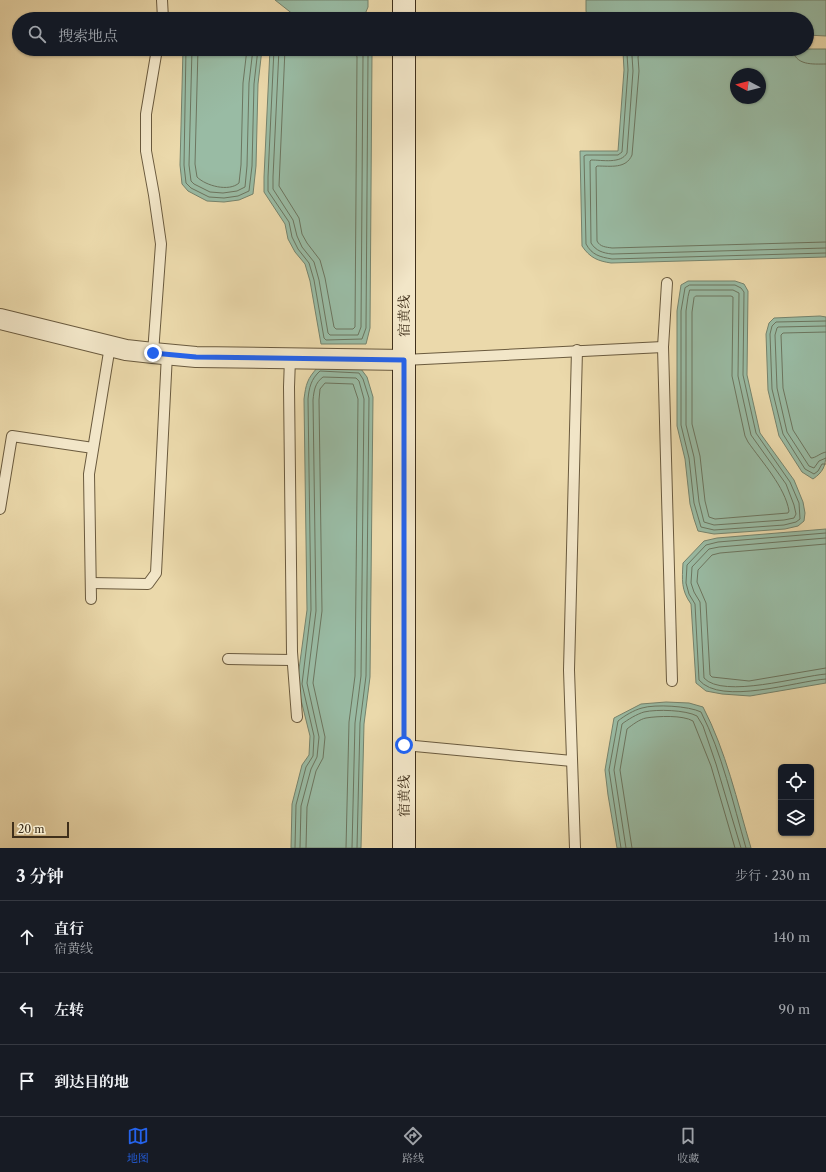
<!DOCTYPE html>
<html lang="zh">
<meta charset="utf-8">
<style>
body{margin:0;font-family:"Libre Caslon Text","Noto Serif SC",serif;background:#242831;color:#f1f3f6}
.controls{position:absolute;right:12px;bottom:12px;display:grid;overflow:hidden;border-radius:6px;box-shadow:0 1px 3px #0004}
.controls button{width:36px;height:36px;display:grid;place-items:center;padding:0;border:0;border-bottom:1px solid #363941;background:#171b24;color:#f1f3f6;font:20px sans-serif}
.compass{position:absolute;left:730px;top:68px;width:36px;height:36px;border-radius:50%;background:#171b24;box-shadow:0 1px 3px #0004;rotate:277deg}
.scale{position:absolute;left:12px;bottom:10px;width:57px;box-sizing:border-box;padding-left:4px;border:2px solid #3f2f1a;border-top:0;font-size:11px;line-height:14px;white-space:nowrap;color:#3f2f1a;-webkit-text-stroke:3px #f2e6c8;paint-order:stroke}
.stop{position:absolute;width:12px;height:12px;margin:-9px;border:3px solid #2563eb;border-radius:50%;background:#fff}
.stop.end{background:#2563eb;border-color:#fff;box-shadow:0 1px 4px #0008}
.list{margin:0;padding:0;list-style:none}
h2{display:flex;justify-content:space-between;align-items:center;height:52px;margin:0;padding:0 16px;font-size:17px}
h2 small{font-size:13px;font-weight:400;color:#9ea1a6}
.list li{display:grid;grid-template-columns:26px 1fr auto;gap:12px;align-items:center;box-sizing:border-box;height:72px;padding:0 16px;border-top:1px solid #363941}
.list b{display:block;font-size:15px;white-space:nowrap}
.list p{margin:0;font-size:13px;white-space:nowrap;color:#9ea1a6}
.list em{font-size:13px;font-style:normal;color:#9ea1a6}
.icon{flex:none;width:22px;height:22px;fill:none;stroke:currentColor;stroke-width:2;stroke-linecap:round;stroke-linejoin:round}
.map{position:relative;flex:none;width:826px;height:848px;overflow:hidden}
.search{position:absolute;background:#171b24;box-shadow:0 1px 3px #0004;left:12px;right:12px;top:12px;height:44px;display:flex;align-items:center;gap:10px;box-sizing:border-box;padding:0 14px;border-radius:22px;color:#9ea1a6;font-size:15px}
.sheet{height:268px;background:#171b24}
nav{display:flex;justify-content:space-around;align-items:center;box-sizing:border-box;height:56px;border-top:1px solid #363941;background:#171b24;font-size:11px;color:#9ea1a6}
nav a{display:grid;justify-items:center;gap:2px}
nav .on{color:#2563eb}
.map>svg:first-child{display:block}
</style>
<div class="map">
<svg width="826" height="848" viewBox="0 0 826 848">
<rect width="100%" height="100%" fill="#ebd9ab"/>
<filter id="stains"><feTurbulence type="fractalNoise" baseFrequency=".005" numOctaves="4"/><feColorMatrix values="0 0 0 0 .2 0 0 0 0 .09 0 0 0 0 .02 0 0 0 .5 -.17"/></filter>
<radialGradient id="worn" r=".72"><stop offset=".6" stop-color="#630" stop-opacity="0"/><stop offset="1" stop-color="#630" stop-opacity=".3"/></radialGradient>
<g fill="#99bba4" stroke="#75836d" fill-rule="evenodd">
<polygon points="275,0 368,0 368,7 363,19 303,19 294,15"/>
<polygon points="586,0 826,0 826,36 807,35 807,19 588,19 586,11"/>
<polygon points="183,49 262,49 258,84 256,166 253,194 239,200 224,202 207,201 188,191 182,184 180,165"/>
<polygon points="270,49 370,49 372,54 370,328 366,344 321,344 310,281 305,264 295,252 288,239 285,224 264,192 264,177"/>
<path d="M627 49H826V257L611 263C598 261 590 258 582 246L580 151H618L624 70 623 52ZM736 74H760V98H736Z"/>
<polygon points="688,281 735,281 744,284 748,291 747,375 760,433 794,480 803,502 805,513 804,521 798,526 785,529 714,534 698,531 694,519 690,504 685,459 677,426 677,311 681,285"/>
<path d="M820 316 826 317V456C825 467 823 472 813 479L802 472 779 436 768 390 766 334 769 323 774 318Z"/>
<path d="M318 367 361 369 367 377 373 397 370 677 364 724 361 848H291L292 804 302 765 309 755 310 736 297 684 307 610 304 399C306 384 307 379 318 367Z"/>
<path d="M826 529V683L750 696 722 694 706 691 696 683 691 604C681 590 682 580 683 563L704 541 717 538Z"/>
<path d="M666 702 689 703 703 707C726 751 737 801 751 848H617L608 795 605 770 614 718 641 704Z"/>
</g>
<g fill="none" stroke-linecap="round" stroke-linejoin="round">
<g stroke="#6c755f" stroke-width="1">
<polyline points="186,49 184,165 186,183 191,188 209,197 224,198 238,196 249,191 252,166 254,84 258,49"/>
<polyline points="192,49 189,165 191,181 194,184 210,192 223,193 237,191 245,187 247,166 249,83 253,49"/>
<path d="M198 49 195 164 197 177C206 186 229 192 239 183L241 165 243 83 247 49"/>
<polyline points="274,49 268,177 268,191 289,222 292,237 298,249 309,263 314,280 324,338 326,340 362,339 366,328 368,55 366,49"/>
<polyline points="279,49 273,177 273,189 293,220 297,236 302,247 314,262 319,280 328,333 330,335 358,335 361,327 363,56 361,49"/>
<polyline points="285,49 279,186 299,218 302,234 307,243 320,260 325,278 334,327 336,329 353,329 355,327 357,57 355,49"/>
<path d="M629 49 627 54 628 70 622 152 618 155H586L584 156 586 244C592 255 600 257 612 259L826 253"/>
<path d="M634 49 632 56 633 71 627 153C621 164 602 160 591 160L590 161 591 243C596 251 603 253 612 254L826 248"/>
<path d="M640 49 638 57 639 71 632 155C626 169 611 166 597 166L596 167 597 241C600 247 606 247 612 248L826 242"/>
<path d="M792 49C796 66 812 64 826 64"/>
<polygon points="690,285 735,285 741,288 744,292 743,375 756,433 790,482 799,503 800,519 796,522 784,525 714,530 701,527 694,503 689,458 681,425 681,311 685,288"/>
<polygon points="690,290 733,290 739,293 738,376 751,435 786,484 794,505 796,514 794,518 784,520 714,525 704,522 699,502 694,457 686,425 686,311 688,297"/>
<path d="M696 296H731L733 297 732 376 745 436 748 442C762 462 785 487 789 511L788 513 715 519 709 517 705 501 700 456 692 424V312L694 298Z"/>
<polyline points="826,321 776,322 772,326 770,334 772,389 783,434 805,469 814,474 818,471 822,464 826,464"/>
<polyline points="826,326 778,327 777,328 775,335 777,388 787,432 809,466 814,468 819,461 826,458"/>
<path d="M826 332 783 333 781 335 783 388 793 430 811 458C816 458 820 453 826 452"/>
<path d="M826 533 718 542 706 545 687 565 686 583 689 594 695 604 699 680C721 706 796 681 826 679"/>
<path d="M826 538 719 547 709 549 692 567 691 583 694 592 700 602 704 678C723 699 800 676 826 674"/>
<polyline points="826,544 720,553 712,555 698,570 697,582 706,603 710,675 712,677 749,681 826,668"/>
<path d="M295 848 296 805 306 767 313 756 314 736 302 684 311 610 308 399C309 388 311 379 320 371L359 373 363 379 369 398 366 676 360 723 357 848"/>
<path d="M300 848 301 806 311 769 317 757 319 737 307 683 316 611 313 400C314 390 315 383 323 377L356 378 359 381 364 399 361 676 355 723 352 848"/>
<polyline points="306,848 307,807 316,771 323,758 325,737 313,683 322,611 319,400 320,389 325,383 353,384 358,399 355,676 349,722 346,848"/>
<path d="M621 848 609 770 618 721C624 716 634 710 642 708 655 704 689 706 701 712 722 753 733 803 746 848"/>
<path d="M626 848 614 770 622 724C627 720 637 714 644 712 657 709 686 710 697 716L703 726 716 764 741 848"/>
<path d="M632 848 620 770 627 729C632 725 640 719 646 718 658 716 683 715 693 721L711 766 735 848"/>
</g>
<g stroke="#6a5a3e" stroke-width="12">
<g id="service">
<polyline points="162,0 163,19"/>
<polyline points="667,283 663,347 672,681"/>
<polyline points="153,353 161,244 154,195 146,151 146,114 157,49"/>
<polyline points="290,358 289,387 292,652 297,717"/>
<polyline points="404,360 663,347"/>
<polyline points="0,509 12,436 93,448"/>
<polyline points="91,583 148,584 156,573 167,354"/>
<polyline points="91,599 89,474 110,346"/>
<polyline points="228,659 292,660"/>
<polyline points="404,745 572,761"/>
<polyline points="575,848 569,670 577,350"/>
</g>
</g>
<g stroke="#6a5a3e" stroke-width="22">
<polyline id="minor" points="0,319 126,350 153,353 196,357 404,360"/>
</g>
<g stroke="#3f2f1a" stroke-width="24">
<g id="secondary">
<polyline points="404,0 404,19"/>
<polyline points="404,49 404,848"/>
</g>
</g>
<use href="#service" stroke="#f2e6c8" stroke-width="10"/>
<use href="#minor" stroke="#f2e6c8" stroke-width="20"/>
<use href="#secondary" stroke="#f2e6c8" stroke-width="22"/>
</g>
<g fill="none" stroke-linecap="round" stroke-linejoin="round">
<polyline stroke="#2563eb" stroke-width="5" points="153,353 196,357 404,360 404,745"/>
</g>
<g text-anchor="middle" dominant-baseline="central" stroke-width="3" stroke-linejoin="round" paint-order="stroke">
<g font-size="14" fill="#3f2f1a" stroke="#f2e6c8">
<text transform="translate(404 316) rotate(-90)">宿黄线</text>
<text transform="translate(404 796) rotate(-90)">宿黄线</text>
</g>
</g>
<rect width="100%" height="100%" filter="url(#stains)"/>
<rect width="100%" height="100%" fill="url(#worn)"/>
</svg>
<div class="controls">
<button><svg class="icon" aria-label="locate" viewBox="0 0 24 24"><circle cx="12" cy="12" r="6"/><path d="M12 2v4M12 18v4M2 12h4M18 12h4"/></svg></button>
<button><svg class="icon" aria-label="layers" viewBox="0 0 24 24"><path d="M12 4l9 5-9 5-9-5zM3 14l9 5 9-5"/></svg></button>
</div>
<svg class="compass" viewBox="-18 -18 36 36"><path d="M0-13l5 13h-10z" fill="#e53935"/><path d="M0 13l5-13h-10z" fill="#9ea1a6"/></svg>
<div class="scale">20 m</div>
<div class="stop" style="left:404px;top:745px"></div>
<div class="stop end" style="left:153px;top:353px"></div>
<div class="search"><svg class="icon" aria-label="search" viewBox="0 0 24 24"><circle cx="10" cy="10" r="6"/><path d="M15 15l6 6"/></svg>搜索地点</div>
</div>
<section class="sheet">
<h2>3 分钟<small>步行 · 230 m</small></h2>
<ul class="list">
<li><svg class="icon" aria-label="ahead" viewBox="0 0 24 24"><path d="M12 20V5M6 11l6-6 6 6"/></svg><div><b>直行</b><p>宿黄线</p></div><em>140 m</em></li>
<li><svg class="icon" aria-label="left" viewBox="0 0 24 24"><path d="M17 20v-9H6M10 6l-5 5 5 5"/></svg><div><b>左转</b></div><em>90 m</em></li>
<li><svg class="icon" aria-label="arrive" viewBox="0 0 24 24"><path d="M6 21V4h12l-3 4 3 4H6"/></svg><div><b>到达目的地</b></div></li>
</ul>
</section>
<nav>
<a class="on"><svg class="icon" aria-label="map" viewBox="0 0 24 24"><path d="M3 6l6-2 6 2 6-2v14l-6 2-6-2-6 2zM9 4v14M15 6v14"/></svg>地图</a>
<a><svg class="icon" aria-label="directions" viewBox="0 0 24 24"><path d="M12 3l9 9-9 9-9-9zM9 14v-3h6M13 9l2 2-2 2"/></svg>路线</a>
<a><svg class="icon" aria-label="saved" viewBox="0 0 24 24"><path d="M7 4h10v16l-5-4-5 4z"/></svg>收藏</a>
</nav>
